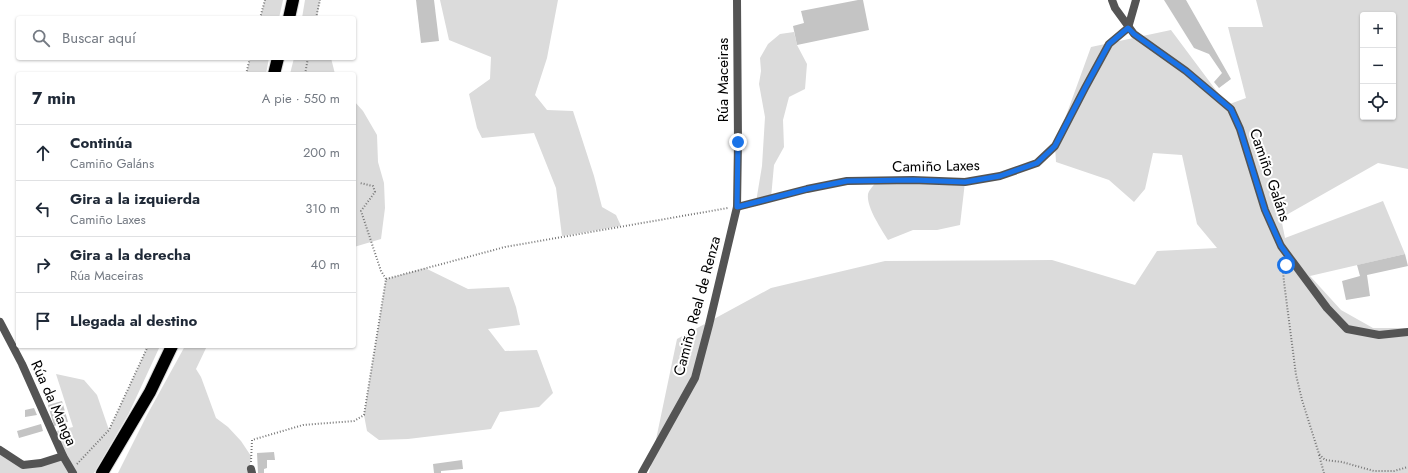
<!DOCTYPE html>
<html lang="es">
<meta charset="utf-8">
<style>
body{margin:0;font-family:Jost,sans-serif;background:#f6f6f7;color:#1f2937}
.controls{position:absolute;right:12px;top:12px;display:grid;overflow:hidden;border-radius:4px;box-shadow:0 1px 3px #0004}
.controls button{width:36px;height:36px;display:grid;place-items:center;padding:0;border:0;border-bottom:1px solid #e0e1e3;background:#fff;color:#1f2937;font:20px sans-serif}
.stop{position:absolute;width:12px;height:12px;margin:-9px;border:3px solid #1a73e8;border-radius:50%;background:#fff}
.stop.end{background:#1a73e8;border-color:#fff;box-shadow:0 1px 4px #0008}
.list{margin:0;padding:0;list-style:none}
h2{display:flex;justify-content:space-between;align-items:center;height:52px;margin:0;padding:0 16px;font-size:17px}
h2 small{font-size:13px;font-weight:400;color:#747a83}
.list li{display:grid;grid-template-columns:26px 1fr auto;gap:12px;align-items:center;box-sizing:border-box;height:56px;padding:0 16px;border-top:1px solid #e0e1e3}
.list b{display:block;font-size:15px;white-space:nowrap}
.list p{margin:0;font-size:13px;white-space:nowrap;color:#747a83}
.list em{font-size:13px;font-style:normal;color:#747a83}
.icon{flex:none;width:22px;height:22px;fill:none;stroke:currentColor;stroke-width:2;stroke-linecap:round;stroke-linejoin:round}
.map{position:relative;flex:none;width:1408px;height:473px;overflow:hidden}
.search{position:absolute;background:#fff;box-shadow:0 1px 3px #0004;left:16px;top:16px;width:340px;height:44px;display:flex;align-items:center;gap:10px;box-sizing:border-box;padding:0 14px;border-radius:4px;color:#747a83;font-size:15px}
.panel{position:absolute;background:#fff;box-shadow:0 1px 3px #0004;left:16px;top:72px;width:340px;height:276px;border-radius:4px}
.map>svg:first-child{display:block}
</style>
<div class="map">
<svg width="1408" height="473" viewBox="0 0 1408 473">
<rect width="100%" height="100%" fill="#fff"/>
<g fill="#dbdbdb" fill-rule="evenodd">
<polygon points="265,0 283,0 279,18 260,18"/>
<polygon points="305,0 320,0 317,18 302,18"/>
<polygon points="440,0 558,0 547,58 535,95 547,110 573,111 594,176 602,207 616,215 621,226 562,236 556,188 534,133 482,138 477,128 469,94 490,79 491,57 449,40"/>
<path d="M1256 0H1408V169L1378 163 1281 218 1285 238 1383 201 1405 254 1310 276 1341 310 1373 328H1408V473H649L677 339 771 288 885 261 1052 260 1135 285 1157 251 1217 248 1197 224 1182 155 1153 153 1145 189 1134 202 1109 180 1056 162 1055 146 1091 47 1171 30 1227 105 1246 98 1228 27H1263ZM1363 15H1393V117H1363Z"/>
<polygon points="794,32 797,45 807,64 805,89 789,97 783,120 784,147 774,165 771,198 756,202 762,166 765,117 759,84 761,71 760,58 768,44 780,34"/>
<polygon points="250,58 269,58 266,74 246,74"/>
<polygon points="294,58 331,58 335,74 290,74"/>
<polygon points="354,101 363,111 377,135 378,162 384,183 385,208 381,239 354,247"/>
<path d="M877 181 965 182 960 225 937 230H913L888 240C882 230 866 207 868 194 869 190 874 185 877 181Z"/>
<polygon points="425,268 468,289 509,287 516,307 520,325 488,329 505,351 537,350 553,393 539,407 500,412 491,429 408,439 379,440 367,431 364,415 386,279"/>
<polygon points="148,346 160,346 129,413 94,473 0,473 0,450 23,465 62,456 52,432 73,427 56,374 84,380 97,395 109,430"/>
<polygon points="185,346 207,346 196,369 201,377 216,418 228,427 241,441 251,456 249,473 118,473 147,415"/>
</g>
<g fill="#c4c4c4">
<polygon points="416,0 434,0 439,41 421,43"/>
<polygon points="858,0 863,0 869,30 797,45 793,26 804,23 801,11"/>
<polygon points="1164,0 1186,0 1231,79 1219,88 1214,82 1222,73 1209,54 1194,48"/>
<polygon points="1405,254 1408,266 1367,275 1370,296 1346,300 1342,281 1360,276 1357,265"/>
<polygon points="62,401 68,422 54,426 48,405"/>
<polygon points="34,408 37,415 25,417 25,410"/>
<polygon points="41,424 43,431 19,438 17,431"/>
<polygon points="274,452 275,460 267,460 267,468 264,469 264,473 258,473 257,453"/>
<polygon points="462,460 463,469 441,471 441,473 434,473 433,464"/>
</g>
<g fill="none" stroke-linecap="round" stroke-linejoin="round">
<g stroke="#dbdbdb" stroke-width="14">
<g id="highway">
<polyline points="289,18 293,0"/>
<polyline points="274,74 278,58"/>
<polyline points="102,473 150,392 172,346"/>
</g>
</g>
<g stroke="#767676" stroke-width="2" stroke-dasharray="1 2" stroke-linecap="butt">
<polyline points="260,18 265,0"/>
<polyline points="316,18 320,0"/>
<polyline points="246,74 250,58"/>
<polyline points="305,74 308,58"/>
<polyline points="1285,267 1283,271 1284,282 1296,375 1302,400 1319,454 1325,460 1342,462 1374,471 1394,471 1408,467"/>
<polyline points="386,279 505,247 728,208"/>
<polyline points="1319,455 1324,473"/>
<polyline points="251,462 252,440 303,425 354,421 364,415 386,279 381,271 361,211 375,192 373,186 360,183"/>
<polyline points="77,464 109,430 148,346"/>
</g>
<g stroke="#545454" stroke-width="8">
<polyline points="1112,0 1115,8 1134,34 1186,71 1231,109 1240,129 1265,210 1281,246 1327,308 1347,329 1379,335 1408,332"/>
<polyline points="737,207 807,189 847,181 913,180 965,182 1000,176 1037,163 1055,146 1085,88 1109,44 1128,28 1136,0"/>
<polyline points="0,322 22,364 63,456 73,473"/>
<polyline points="0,450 23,465 41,463 63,456"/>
<polyline points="251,469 252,473"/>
<polyline points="642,473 695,378 709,325 737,207 738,142 737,0"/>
</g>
<use href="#highway" stroke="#000" stroke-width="12"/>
</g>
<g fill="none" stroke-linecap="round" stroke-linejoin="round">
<polyline stroke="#1a73e8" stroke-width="5" points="738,142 737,207 807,189 847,181 913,180 965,182 1000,176 1037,163 1055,146 1085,88 1109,44 1128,28 1134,34 1186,71 1231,109 1240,129 1265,210 1281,246 1292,261 1286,265"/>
</g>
<g text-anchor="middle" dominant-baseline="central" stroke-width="4" stroke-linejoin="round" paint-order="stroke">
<g font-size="15" fill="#000" stroke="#fff">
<text transform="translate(723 80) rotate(-90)">Rúa Maceiras</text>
<text transform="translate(936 166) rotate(-1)">Camiño Laxes</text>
<text transform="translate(1270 175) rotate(71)">Camiño Galáns</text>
<text transform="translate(697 306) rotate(-75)">Camiño Real de Renza</text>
<text transform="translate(54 403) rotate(66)">Rúa da Manga</text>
</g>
</g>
</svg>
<div class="controls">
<button>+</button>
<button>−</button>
<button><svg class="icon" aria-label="locate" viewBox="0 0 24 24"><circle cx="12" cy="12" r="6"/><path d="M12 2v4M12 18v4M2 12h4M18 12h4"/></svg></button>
</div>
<div class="stop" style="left:1286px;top:265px"></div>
<div class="stop end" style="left:738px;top:142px"></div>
<div class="search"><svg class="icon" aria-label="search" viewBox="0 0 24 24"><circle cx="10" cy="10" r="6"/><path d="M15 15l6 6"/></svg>Buscar aquí</div>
<section class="panel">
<h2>7 min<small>A pie · 550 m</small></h2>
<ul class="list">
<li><svg class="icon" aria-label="ahead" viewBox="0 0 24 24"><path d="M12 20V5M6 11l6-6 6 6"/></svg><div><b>Continúa</b><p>Camiño Galáns</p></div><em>200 m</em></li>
<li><svg class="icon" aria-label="left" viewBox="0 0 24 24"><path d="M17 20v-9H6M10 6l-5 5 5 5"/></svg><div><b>Gira a la izquierda</b><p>Camiño Laxes</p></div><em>310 m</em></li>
<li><svg class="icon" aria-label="right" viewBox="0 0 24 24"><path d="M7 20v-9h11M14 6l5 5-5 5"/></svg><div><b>Gira a la derecha</b><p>Rúa Maceiras</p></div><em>40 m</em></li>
<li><svg class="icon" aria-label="arrive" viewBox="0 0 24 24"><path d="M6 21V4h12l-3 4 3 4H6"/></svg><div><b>Llegada al destino</b></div></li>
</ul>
</section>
</div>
